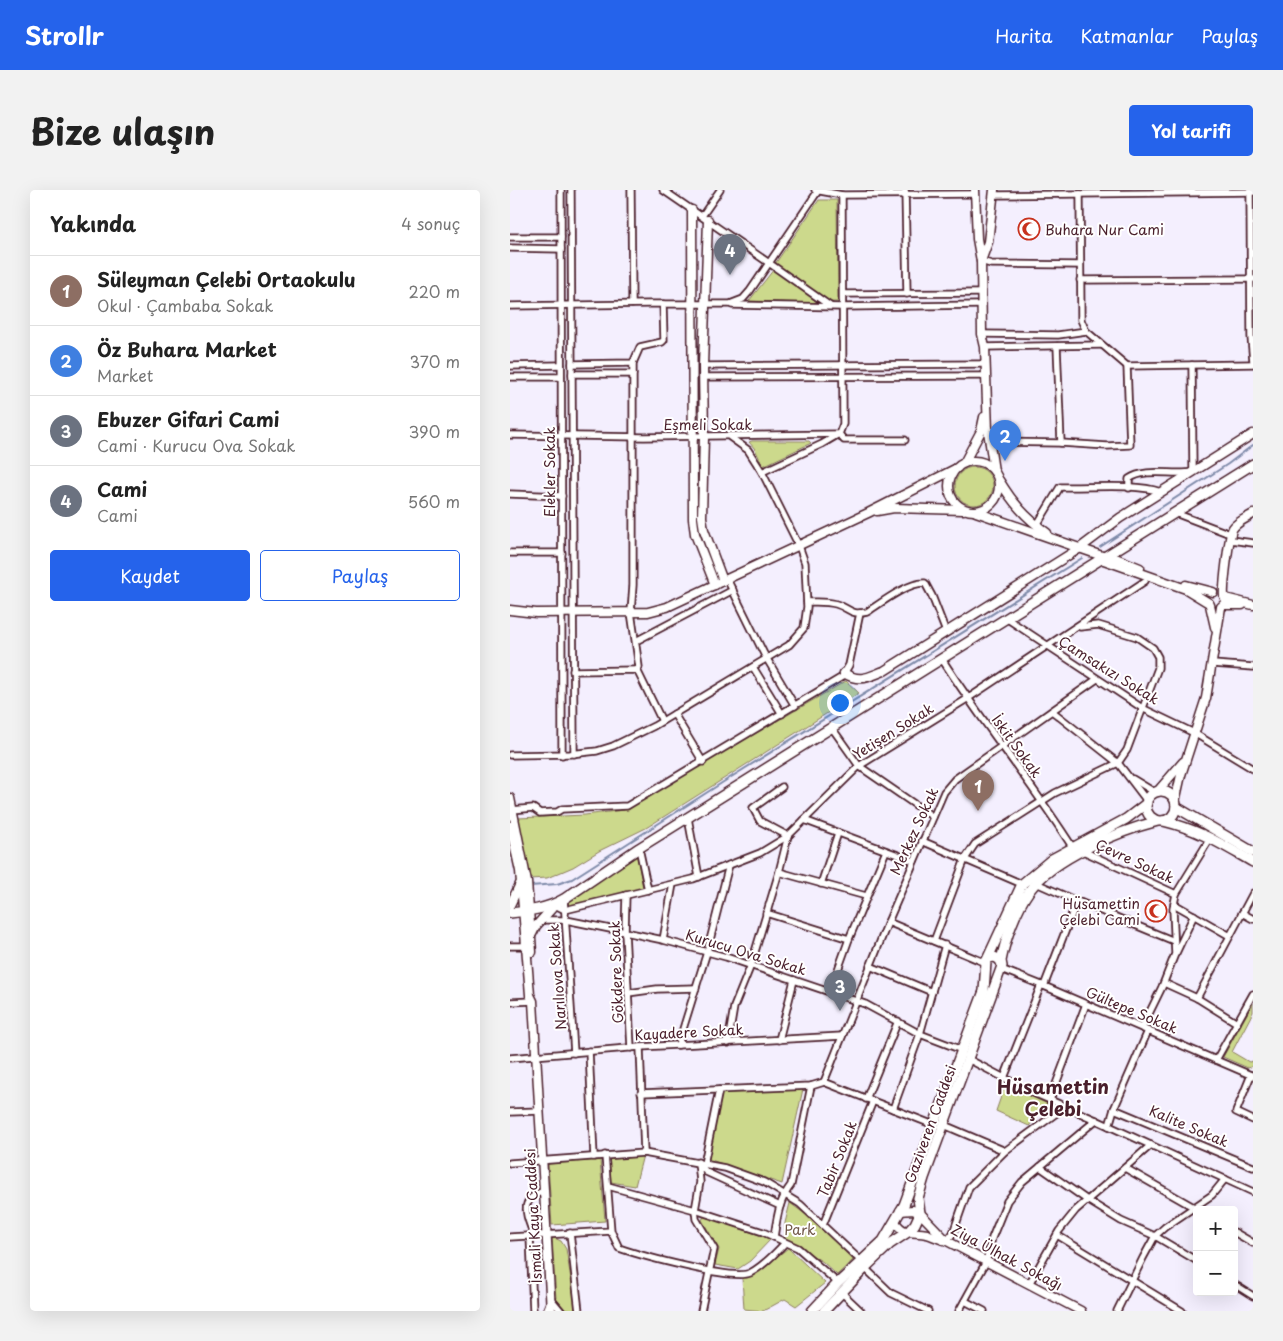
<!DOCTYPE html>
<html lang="tr">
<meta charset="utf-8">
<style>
body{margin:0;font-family:"Playpen Sans",sans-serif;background:#f2f2f2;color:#222}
.controls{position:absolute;right:15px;bottom:15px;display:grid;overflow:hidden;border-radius:5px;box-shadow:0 5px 20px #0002}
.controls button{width:45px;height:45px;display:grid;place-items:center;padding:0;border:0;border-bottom:1px solid #e0e0e0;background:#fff;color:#222;font:25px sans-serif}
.you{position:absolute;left:329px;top:512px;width:18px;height:18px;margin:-12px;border:4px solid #fff;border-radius:50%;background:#1a73e8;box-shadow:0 0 0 8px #1a73e833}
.badge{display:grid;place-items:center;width:32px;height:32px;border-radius:50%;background:#2563eb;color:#fff;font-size:16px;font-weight:700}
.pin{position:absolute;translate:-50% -41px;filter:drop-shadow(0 1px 2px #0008)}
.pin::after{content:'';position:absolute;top:26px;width:18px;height:15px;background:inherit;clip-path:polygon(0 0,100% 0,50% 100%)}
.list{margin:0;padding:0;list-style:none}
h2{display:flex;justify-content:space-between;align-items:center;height:65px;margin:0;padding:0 20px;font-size:21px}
h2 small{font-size:16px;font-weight:400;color:#767676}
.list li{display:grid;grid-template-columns:32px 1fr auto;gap:15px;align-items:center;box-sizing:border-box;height:70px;padding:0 20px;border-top:1px solid #e0e0e0}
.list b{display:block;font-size:19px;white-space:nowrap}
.list p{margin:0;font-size:16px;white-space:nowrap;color:#767676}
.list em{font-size:16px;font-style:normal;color:#767676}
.actions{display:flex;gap:10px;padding:15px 20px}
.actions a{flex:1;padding:11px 0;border:1px solid #2563eb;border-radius:5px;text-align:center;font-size:18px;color:#2563eb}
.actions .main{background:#2563eb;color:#fff}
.map{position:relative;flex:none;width:743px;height:1121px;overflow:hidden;border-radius:5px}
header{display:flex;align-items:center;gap:30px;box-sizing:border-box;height:70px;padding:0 25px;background:#2563eb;color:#fff}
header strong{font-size:24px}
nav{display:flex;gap:28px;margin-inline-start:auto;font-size:18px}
.intro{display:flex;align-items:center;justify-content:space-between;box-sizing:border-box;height:120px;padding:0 30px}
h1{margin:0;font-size:35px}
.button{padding:12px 22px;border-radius:5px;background:#2563eb;color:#fff;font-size:18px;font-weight:700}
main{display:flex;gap:30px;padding:0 30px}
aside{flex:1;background:#fff;border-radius:5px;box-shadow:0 5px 20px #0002}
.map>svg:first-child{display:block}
</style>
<header>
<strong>Strollr</strong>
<nav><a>Harita</a><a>Katmanlar</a><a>Paylaş</a></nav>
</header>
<div class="intro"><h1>Bize ulaşın</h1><a class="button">Yol tarifi</a></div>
<main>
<aside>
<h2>Yakında<small>4 sonuç</small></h2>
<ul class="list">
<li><span class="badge" style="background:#8d6e63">1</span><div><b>Süleyman Çelebi Ortaokulu</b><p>Okul · Çambaba Sokak</p></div><em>220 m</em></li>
<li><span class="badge" style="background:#3f7fe0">2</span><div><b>Öz Buhara Market</b><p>Market</p></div><em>370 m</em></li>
<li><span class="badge" style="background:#6b7280">3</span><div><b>Ebuzer Gifari Cami</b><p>Cami · Kurucu Ova Sokak</p></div><em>390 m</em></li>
<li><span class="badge" style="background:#6b7280">4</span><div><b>Cami</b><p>Cami</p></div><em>560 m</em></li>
</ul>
<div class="actions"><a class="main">Kaydet</a><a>Paylaş</a></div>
</aside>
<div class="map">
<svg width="743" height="1121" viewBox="0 0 743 1121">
<rect width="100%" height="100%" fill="#f4effe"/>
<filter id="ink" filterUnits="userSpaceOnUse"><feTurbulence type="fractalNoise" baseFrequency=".02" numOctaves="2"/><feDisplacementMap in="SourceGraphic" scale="10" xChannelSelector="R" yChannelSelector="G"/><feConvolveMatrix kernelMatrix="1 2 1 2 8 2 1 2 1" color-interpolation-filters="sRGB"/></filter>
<g filter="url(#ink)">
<g fill="#ccd98c" stroke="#8b7c5c">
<polygon points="309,10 327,10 328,112 320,112 265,74"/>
<polygon points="264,79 308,113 239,111"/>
<polygon points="242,251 299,251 301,253 253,276 245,259 239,252"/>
<circle cx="464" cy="296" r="19"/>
<polygon points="336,491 349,503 136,638 89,661 63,677 37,688 19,689 8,628 75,625 114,620"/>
<polygon points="127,666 133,698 59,716 59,711"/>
<polygon points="743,813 743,822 722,862 739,872 743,871 743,876 738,878 713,867"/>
<polygon points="495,895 538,914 519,936 486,921"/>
<polygon points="293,899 272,994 198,969 211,902"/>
<polygon points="133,965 125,996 101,992 99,966"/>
<polygon points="90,970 95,1031 42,1035 38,974"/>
<polygon points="280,1013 310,1035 343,1070 327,1085 313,1072 275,1048 275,1033"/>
<polygon points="194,1026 261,1049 240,1071 228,1079 205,1075 209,1059 192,1030"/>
<polygon points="42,1047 51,1051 56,1059 66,1119 65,1121 56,1120 46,1109"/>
<polygon points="278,1058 315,1093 286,1116 275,1109 253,1121 234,1119 232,1088 245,1084"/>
</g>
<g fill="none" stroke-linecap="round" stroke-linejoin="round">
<g stroke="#7e8aa9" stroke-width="2">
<polyline points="590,357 718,274 743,255"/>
<polyline points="20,696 47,694 62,689 218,589 572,368"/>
</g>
<g stroke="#4a1f2b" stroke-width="9">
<g id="minor">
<polyline points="51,0 52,565"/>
<polyline points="61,0 64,564"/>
<polyline points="121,0 122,114"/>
<polyline points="153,0 259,73 320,116"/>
<polyline points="305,0 332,5 465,4"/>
<polyline points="395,0 397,104"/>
<polyline points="740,2 741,147 743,171"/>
<polyline points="570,4 571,130 576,141 617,176 743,174"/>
<polyline points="485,5 743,2"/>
<polyline points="192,26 210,0"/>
<polyline points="0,47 51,47"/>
<polyline points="0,58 51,59"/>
<polyline points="471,71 481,74 570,75"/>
<polyline points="570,90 743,89"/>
<polyline points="333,104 471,103"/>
<polyline points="222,115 333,117 471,115"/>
<polyline points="0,116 140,114 220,114 233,109 240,101 308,1"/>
<polyline points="472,144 548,145 576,141"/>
<polyline points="547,156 551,253"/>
<polyline points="475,157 592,155"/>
<polyline points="123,173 123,395 121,422 129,477 127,480"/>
<polyline points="62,174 123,173 130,157 152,152 154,150 153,114"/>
<polyline points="0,176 51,175"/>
<polyline points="193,176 475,174"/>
<polyline points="62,184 123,184"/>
<polyline points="0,187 51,187"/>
<polyline points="193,187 475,186"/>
<polyline points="0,245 134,247 329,244 334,250 395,250"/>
<polyline points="479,252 551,253 597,256 620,255 617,176"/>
<polyline points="252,282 312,254 329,244 333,234 332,5"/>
<path d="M619 298V289C636 277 663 286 683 282L682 175"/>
<polyline points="0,304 52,306"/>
<polyline points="665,323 720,344"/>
<path d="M527 335 550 297C580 298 624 293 651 302"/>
<polyline points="721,350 743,353"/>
<polyline points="0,363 52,363"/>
<polyline points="217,389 254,464 285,516"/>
<path d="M297 412C306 412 316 411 326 414 340 418 340 426 357 422 371 413 398 392 415 393L422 406 436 442"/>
<polyline points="496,428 632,518 684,543 743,579"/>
<polyline points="126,451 223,400"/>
<path d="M432 469C473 534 522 593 563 658"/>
<polyline points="703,474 743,477"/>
<polyline points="243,477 272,524"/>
<polyline points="63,481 127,480 152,531"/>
<polyline points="542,521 608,573 637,611"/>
<polyline points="164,524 193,572"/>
<polyline points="322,538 349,576 423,627"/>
<polyline points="0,565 60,564 87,561 103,556 144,536 279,455 294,438 297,417 295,373 289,356 252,282 238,260 220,247"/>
<polyline points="623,589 646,603"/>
<polyline points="2,620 23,618 30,623 47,622 52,619 117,616 332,487 339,475 350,423"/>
<polyline points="178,628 189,687"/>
<polyline points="294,630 404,671"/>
<polyline points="412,651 512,694"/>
<polyline points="129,658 138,700"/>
<polyline points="573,661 666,704"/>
<polyline points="269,682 356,706"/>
<polyline points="526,693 567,711 664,751"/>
<polyline points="311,694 328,643"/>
<polyline points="116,705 115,742 121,858"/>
<polyline points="54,709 64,863"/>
<polyline points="664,714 720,746"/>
<polyline points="45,715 55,720 183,689 250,663 278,646 349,576 457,509 635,391"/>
<polyline points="256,723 339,749"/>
<polyline points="732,723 743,729"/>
<polyline points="31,730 56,730 115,742 153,750 216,767 355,814 410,844 452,860"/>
<polyline points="378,732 476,773"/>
<polyline points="153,750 163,694"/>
<polyline points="424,751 455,669 465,654 545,603 608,573 617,560 648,478 648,467 643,458 627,447 588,435 570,437"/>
<polyline points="0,756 17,756"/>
<polyline points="666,763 684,725"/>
<polyline points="360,776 422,802"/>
<polyline points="491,779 534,796 743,886"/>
<polyline points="654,793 687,808 727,833"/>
<polyline points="534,796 567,711"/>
<polyline points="320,802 339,749 376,661"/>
<polyline points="118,803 147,799 186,798"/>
<polyline points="687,808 743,703"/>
<polyline points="0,812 23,811"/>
<polyline points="632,838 652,797 665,764 663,719 666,704 701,647"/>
<polyline points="269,850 284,790"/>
<polyline points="218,853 224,817 241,775 269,682 278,646 250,631 243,618 272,597"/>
<polyline points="168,855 197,762 219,675"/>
<polyline points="130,857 134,963"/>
<polyline points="79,861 84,967"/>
<polyline points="0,868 130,857 332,846"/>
<polyline points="458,869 517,900 586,930 743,1002"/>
<polyline points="706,870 743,804"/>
<polyline points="741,885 726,922 743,930"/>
<polyline points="494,888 531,795"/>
<polyline points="131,903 301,896 314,892"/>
<polyline points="356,909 388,831"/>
<polyline points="540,910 576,814"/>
<polyline points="383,919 410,844 435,755"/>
<polyline points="604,919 743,977"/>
<polyline points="0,922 30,921"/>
<polyline points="424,935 314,892 378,732 434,602 445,589 587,489"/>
<polyline points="434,935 495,961"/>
<polyline points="599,936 604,919 638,841"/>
<polyline points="0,973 134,963 215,978 254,992 290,1014 351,1071"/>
<polyline points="194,974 209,900"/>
<polyline points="530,977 577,1010 611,1031 645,1046 687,1071"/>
<polyline points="615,978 687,1019"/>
<polyline points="98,996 185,1020 253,1042 288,1058 328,1093"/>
<polyline points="313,1035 363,911"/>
<path d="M101 1041 109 1058C129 1065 223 1091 240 1083 254 1076 265 1063 275 1053"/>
<polyline points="724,1042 743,1053"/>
<polyline points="60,1043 69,1121"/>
<polyline points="547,1045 672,1121"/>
<polyline points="20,1046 23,1121"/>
<path d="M24 1046C17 1025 7 1010 34 1001"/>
<polyline points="0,1047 101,1041 95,965"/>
<path d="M264 1047C267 1028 269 1010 281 995L301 896"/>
<polyline points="437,1051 443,1043 459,997 495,961 556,916"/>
<polyline points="355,1078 381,1103 418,1121"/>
<polyline points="519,1094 549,1041 566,1020 641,955"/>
<polyline points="724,1094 743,1106"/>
<polyline points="331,1102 351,1121"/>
<polyline points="455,1111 474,1121"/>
<polyline points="36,1121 41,1109 51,1121"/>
<polyline points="191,1121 204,1059 186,1029 185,1020 190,992 188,972 196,982 270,1016"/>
<polyline points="449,1121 476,1072 482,1048 497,1011 512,992 586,930"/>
<polyline points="607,1121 633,1068 645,1046 655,1037 702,1005 715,989"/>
</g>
</g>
<g stroke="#4a1f2b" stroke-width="11">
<g id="tertiary">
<polyline points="465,0 467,49 471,71 472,144 475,157 478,241 484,281"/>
<polyline points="182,20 183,329 185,344 205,395"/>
<polyline points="198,30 193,176 194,247 192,327 194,340 213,391"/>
<polyline points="471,71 478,52 484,0"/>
<circle cx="464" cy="296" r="25"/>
<polyline points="454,273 471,241 474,227"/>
<path d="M489 290C503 313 515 327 537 343"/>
<polyline points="367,321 384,318 453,320"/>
<polyline points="466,322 595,367"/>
<polyline points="598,365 630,378"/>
<polyline points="591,369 676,399 699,413"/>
<polyline points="676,395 703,402"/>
<path d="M714 406C713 397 719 344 723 338 727 332 737 328 743 324"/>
<polyline points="715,408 743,415"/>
<polyline points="700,415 705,437"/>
<polyline points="713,415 732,415"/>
<polyline points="0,420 26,423 138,422 157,417 358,323 447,278"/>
<path d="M334 483C350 493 358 487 374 481L570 358 610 328 743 244"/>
<polyline points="647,602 673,572"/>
<polyline points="0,608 17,692 22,762"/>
<polyline points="665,612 671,585 696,508 711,417"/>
<polyline points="0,636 10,681 20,805 23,811 41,1121"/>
<polyline points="0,715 10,694"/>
<polyline points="22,744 26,736 45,715"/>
<polyline points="390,1021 403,1020 410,1023 437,1051 571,1121"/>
<path d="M385 1032C395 1046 403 1041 417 1044 423 1046 428 1048 433 1050"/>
</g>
</g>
<g stroke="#4a1f2b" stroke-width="12">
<g id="secondary">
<circle cx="651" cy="616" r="15"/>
<polyline points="666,617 743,662"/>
<path d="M653 631C690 640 711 654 743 672"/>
<path d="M0 723C19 721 37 719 54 709L129 658 743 274"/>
<path d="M491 771C495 750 506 719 519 701 543 668 609 641 648 631"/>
<polyline points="302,1121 328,1093 373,1051 394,1015 474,801 476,772 512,694 542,669 616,629 637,613"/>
<path d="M314 1121 357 1076 380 1054 398 1042 405 1034 410 1023 408 1008 414 988 492 776C491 768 484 765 478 769"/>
</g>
</g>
<use href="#minor" stroke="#fff" stroke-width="5.5"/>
<use href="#tertiary" stroke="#fff" stroke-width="8"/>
<use href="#secondary" stroke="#fff" stroke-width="9"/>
</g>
</g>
<defs>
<g id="mosque-ring" transform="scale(1.125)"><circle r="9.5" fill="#fff" stroke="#c8321e" stroke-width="1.5"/><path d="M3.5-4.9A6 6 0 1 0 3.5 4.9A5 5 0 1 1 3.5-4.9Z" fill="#c8321e"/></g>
</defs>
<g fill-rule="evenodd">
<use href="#mosque-ring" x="519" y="39"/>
<use href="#mosque-ring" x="646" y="721"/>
</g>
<g text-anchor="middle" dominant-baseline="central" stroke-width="4" stroke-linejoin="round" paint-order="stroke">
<g font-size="14" fill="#4a1f2b" stroke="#fff" text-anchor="start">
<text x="535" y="39">Buhara Nur Cami</text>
<text x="630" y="713" text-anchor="end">Hüsamettin<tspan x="630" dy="16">Çelebi Cami</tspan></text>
</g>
<g font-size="14" fill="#4a1f2b" stroke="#fff">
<text x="198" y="234">Eşmeli Sokak</text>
<text transform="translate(39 282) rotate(-90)">Elekler Sokak</text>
<text transform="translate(599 480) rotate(32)">Çamsakızı Sokak</text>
<text transform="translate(383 541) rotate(-32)">Yetişen Sokak</text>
<text transform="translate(507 556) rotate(54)">İskit Sokak</text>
<text transform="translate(404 641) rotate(-65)">Merkez Sokak</text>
<text transform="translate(625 671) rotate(25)">Çevre Sokak</text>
<text transform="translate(236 762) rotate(17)">Kurucu Ova Sokak</text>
<text transform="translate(106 782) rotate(-92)">Gökdere Sokak</text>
<text transform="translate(47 787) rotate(-94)">Narılıova Sokak</text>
<text transform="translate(622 820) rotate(23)">Gültepe Sokak</text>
<text transform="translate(179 842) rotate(-3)">Kayadere Sokak</text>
<text transform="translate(420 934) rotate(-70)">Gaziveren Caddesi</text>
<text transform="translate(679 936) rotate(23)">Kalite Sokak</text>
<text transform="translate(327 969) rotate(-68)">Tabir Sokak</text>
<text transform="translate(23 1026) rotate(-93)">İsmali Kaya Caddesi</text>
<text transform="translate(497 1067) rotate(28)">Ziya Ülhak Sokağı</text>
</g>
<g font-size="14" fill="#715748" stroke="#fff">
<text x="290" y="1039">Park</text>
</g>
<g font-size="19" font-weight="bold" fill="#4a1f2b" stroke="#fff">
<text x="543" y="896">Hüsamettin<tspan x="543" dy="22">Çelebi</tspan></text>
</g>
</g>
</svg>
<div class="controls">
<button>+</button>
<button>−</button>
</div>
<div class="you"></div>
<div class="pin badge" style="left:468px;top:621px;background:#8d6e63">1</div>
<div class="pin badge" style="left:495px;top:271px;background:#3f7fe0">2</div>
<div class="pin badge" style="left:330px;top:821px;background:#6b7280">3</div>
<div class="pin badge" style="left:220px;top:85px;background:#6b7280">4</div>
</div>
</main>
